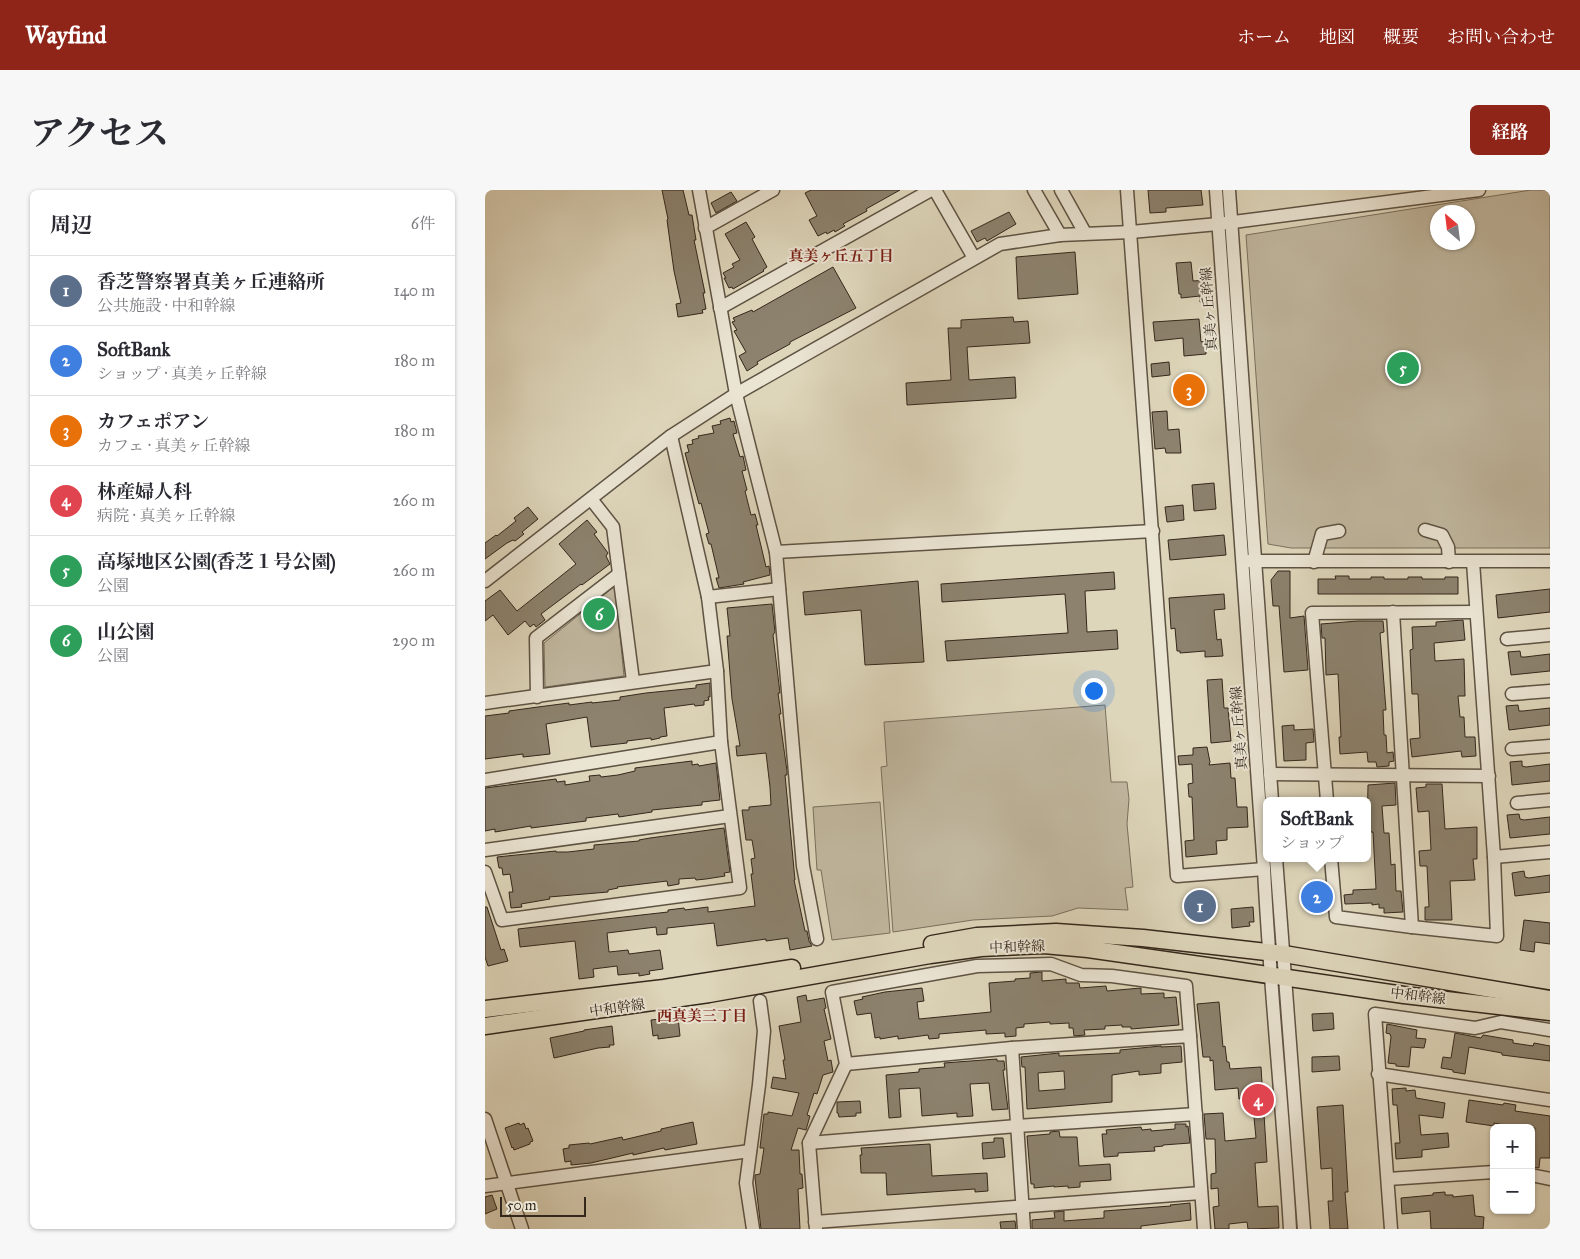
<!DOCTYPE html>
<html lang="ja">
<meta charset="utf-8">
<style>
body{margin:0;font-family:"IM FELL Great Primer","Noto Serif JP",serif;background:#f7f7f7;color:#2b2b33}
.controls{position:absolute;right:15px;bottom:15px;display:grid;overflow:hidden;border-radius:8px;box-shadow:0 1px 4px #0004}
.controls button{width:45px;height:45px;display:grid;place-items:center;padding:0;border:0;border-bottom:1px solid #e1e1e2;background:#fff;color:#2b2b33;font:25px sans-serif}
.compass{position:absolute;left:945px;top:15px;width:45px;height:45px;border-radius:50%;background:#fff;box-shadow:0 1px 4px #0004;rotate:332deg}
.scale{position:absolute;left:15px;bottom:12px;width:86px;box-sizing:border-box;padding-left:5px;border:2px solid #34271b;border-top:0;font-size:14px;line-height:18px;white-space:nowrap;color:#34271b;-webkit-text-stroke:4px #eae4d3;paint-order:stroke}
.you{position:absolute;left:608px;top:500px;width:18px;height:18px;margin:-12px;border:4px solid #fff;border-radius:50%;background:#1a73e8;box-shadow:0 0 0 8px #1a73e833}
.badge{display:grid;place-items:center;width:32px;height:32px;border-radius:50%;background:#8f2418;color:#fff;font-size:16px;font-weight:700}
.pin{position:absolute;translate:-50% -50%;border:2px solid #fff;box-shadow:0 1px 5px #0006}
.popup{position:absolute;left:778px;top:607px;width:108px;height:65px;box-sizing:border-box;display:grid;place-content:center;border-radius:8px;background:#fff;filter:drop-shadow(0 1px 4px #0005);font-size:16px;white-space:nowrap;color:#7c7c81}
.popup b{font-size:19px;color:#2b2b33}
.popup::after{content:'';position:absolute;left:50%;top:100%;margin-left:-10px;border:10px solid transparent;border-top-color:#fff}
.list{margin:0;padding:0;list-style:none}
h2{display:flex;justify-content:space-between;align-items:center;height:65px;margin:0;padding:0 20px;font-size:21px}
h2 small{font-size:16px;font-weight:400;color:#7c7c81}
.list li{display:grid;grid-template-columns:32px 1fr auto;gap:15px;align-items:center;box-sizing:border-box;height:70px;padding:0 20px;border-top:1px solid #e1e1e2}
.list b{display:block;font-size:19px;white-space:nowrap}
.list p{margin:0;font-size:16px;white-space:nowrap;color:#7c7c81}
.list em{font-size:16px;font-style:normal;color:#7c7c81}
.map{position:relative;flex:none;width:1065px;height:1039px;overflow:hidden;border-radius:8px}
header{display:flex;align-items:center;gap:30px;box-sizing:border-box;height:70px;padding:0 25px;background:#8f2418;color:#fff}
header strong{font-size:24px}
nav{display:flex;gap:28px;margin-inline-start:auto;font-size:18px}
.intro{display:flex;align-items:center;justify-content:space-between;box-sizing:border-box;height:120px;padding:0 30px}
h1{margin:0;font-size:35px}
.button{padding:12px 22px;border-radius:8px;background:#8f2418;color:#fff;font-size:18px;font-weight:700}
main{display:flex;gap:30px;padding:0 30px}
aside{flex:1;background:#fff;border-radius:8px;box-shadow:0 1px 4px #0004}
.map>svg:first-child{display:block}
</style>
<header>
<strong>Wayfind</strong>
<nav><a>ホーム</a><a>地図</a><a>概要</a><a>お問い合わせ</a></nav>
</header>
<div class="intro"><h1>アクセス</h1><a class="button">経路</a></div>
<main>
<aside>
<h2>周辺<small>6件</small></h2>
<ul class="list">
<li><span class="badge" style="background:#5c6f8a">1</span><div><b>香芝警察署真美ヶ丘連絡所</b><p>公共施設 · 中和幹線</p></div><em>140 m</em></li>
<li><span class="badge" style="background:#3f7fe0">2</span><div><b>SoftBank</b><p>ショップ · 真美ヶ丘幹線</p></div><em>180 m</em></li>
<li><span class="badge" style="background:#e8710a">3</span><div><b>カフェポアン</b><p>カフェ · 真美ヶ丘幹線</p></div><em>180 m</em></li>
<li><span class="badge" style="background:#e0444e">4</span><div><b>林産婦人科</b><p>病院 · 真美ヶ丘幹線</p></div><em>260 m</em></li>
<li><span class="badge" style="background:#2e9e5b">5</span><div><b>高塚地区公園(香芝１号公園)</b><p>公園</p></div><em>260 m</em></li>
<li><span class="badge" style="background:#2e9e5b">6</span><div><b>山公園</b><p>公園</p></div><em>290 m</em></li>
</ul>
</aside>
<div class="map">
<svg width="1065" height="1039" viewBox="0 0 1065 1039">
<rect width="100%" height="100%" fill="#ded6bb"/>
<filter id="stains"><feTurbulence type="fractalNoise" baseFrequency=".004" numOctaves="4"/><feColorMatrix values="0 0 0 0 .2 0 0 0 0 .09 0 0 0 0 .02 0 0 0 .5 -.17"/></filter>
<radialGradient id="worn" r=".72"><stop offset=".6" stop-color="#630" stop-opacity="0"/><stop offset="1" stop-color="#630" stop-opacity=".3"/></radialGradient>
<g fill="#c1b8a0" stroke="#7a705e" fill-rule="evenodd">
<path d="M1046 0H1065V358H806L783 354 761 45ZM952 22H982V52H952Z"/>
<polygon points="130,396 139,486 60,497 59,453"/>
<polygon points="620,515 626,592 642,592 644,609 642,634 648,697 640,698 643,720 593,718 567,726 488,730 408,742 396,577 402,576 399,532"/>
<polygon points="395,612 405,743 347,750 336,680 332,680 328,617"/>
</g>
<g fill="#8c826e" stroke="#34271b" fill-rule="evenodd">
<polygon points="177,0 198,0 204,25 207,25 211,50 209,50 220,103 218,103 221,119 217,120 218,123 193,127 191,114 196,113 189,81 182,30 183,29"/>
<polygon points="326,0 415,0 381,19 382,21 358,34 360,36 350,42 349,40 342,44 341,42 333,46 324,30 332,26 320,3"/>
<polygon points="663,0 716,0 718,15 681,18 681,22 665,23"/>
<polygon points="246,2 252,11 231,23 226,13"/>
<polygon points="524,22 531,34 502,51 500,48 492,52 486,41"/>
<polygon points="261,32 270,47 267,49 282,77 278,80 279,81 248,99 247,97 244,98 239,88 241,88 238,83 249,77 247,74 255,70 240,44"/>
<polygon points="590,62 593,104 533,109 531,67"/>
<polygon points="706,72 708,91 723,90 724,111 715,112 715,106 696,108 696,104 694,104 691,73"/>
<polygon points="348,77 371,118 305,152 305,154 272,172 273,174 262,181 254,166 261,162 249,141 252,140 247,132 250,131 248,128 267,120 268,122"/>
<polygon points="528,127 529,132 543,131 545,153 482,157 484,190 530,187 531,208 422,215 421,193 466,190 463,138 476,138 476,130"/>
<polygon points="714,129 716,152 721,151 721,164 699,166 698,148 670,151 668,132"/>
<polygon points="684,172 685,185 667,187 666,174"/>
<polygon points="715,191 715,201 713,201 713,205 693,207 692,193"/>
<polygon points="682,221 683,240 694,239 696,263 681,263 680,258 670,259 667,222"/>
<polygon points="245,228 246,232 249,231 252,243 248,244 255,267 258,266 261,280 257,281 262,300 260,301 266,325 270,324 273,335 271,335 281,377 284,376 285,385 258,392 259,394 234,398 231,388 234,388 226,354 224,354 221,344 224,343 216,313 214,314 200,263 204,262 202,255 208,254 207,250 214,248 213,246 229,243 227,236 236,234 235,231"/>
<polygon points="729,293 731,319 709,321 707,295"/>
<polygon points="698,315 699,330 682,332 680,317"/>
<polygon points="43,317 53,329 37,342 39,344 30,351 28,350 22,353 0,369 0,353 11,345 12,346 31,331 29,328"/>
<polygon points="102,330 112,342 109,344 123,363 121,366 125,374 97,395 96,394 56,424 60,430 51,437 49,434 45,437 40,431 23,445 8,425 0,431 0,411 15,400 32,421 91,374 74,354"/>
<polygon points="739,345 741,365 685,370 683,350"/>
<polygon points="793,381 805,381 805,428 819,426 823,480 799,482 794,416 788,416 786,390"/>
<polygon points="629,382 630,399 600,401 602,442 632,440 633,459 462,471 460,451 583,443 580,404 457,412 456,394"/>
<polygon points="850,386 864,386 864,389 886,389 886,387 899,387 899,389 923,389 923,387 937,387 937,389 960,389 960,387 973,387 973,404 833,404 833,389 851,389"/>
<polygon points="433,391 439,472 380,475 376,420 320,425 318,402"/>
<polygon points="1065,399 1065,422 1013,428 1011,405"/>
<polygon points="739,404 740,419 729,420 732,450 736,449 738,466 720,467 720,461 695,463 695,461 692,461 690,438 686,439 684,408"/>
<polygon points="287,414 290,442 288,445 295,503 293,503 296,524 294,524 302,581 302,585 300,585 310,690 309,690 320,741 322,741 324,751 327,756 305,760 303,748 281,751 281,749 232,756 229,733 182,738 182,744 172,745 171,737 122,743 124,762 143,760 144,764 175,760 178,779 164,781 165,784 154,786 154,783 133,785 132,776 108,779 109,787 94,789 90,751 35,757 33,739 183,722 183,720 199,718 200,720 223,717 223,722 270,716 266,684 268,684 266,669 270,668 267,650 261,650 257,620 264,620 264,617 286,615 285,597 281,563 252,566 251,556 255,556 247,509 242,446 245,446 242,418"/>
<polygon points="978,430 980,450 949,453 950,471 979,469 980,506 973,506 975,527 979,527 980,547 990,547 991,566 977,567 976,561 927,567 925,549 935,548 933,504 927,504 925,460 928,459 927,437 951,436 951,432"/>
<polygon points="873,431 898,431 899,442 895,443 901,520 898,520 899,545 901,545 902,563 908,562 909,571 904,572 904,576 892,577 891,572 883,572 882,562 855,564 854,547 856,547 853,484 841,485 840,448 837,448 836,434"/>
<polygon points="1035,461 1036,467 1040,467 1065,464 1065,481 1026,485 1023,462"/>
<polygon points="737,489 739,518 743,518 746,551 726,553 722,490"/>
<polygon points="225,493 225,507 223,507 224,510 219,511 219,515 210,516 209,514 179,518 182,546 175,547 175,548 166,550 166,548 142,551 142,553 106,557 102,527 61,534 65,564 38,567 38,564 0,569 0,526 24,523 24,521 53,517 84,513 84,515 107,512 107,513 135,510 135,507 161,503 211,498 211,495"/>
<polygon points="1033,515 1034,521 1038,521 1065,518 1065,535 1024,540 1021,516"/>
<polygon points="809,535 809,540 828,539 829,552 821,553 821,570 799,571 797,536"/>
<polygon points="722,557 725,572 724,575 745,573 746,588 750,588 752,617 762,617 763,637 742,638 742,650 731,651 732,664 701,667 700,651 709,650 707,607 704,607 703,594 708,593 707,574 694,575 693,566 708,565 708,558"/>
<polygon points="207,571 207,575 213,574 214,576 231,573 235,610 217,612 217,615 167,620 167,622 147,625 134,627 133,624 101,628 101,631 46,638 46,636 10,642 10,639 0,641 0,598 71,589 72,592 80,591 80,595 105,591 104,586 115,585 116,587 133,585 150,581 150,578"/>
<polygon points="1037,571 1037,576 1041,577 1065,574 1065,591 1027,595 1025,572"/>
<polygon points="910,593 911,615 897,616 899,643 904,643 906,675 910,674 911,701 916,701 918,722 899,723 899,718 894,718 894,714 887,715 887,713 860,714 859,705 868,704 868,700 891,699 888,642 882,642 883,595"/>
<polygon points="941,594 957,594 960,639 992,637 992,669 988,669 990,690 965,691 967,730 940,730 940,717 944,717 942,676 935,676 934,661 946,660 944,621 933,622 931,598 941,597"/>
<polygon points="1034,624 1035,629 1039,630 1065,627 1065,644 1025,648 1022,625"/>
<polygon points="239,638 245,682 239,683 240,686 221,689 211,690 210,688 194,689 194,694 183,696 182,691 132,697 133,698 123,700 123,702 64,707 65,709 36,714 37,717 26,718 24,702 28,702 25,684 18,685 17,678 14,678 12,667 71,661 71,662 83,662 109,659 109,655 154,651 154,650 165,648"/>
<polygon points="1039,681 1040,687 1044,688 1065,685 1065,702 1030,706 1027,683"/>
<polygon points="840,696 841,717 825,717 824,697"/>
<polygon points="0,717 2,717 15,757 16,760 19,759 23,771 3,776 0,767"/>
<polygon points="768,717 769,732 764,732 765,736 747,738 746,719"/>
<polygon points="1039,730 1065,733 1065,754 1050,752 1049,762 1035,760"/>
<polygon points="557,782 557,791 581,789 581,793 594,793 595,798 621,796 622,801 656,798 656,804 679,803 679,808 691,807 694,835 646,839 646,837 637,837 637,835 620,836 620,839 599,840 600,845 589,846 588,838 584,838 584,833 565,834 565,832 539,834 539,837 531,838 531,846 520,847 520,843 501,844 501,840 454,844 454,848 444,849 443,845 413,849 413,846 395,849 395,847 390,848 386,823 372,825 369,811 378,809 377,807 400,802 437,798 439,811 432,812 434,829 506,822 504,793 530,791 530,789 545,788 545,783"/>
<polygon points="321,805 322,811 339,808 341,818 339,819 346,849 339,851 343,871 346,870 348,882 338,885 332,904 329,903 322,925 325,926 321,940 313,938 306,960 314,960 315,984 317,984 318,998 313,999 315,1039 276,1039 270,988 270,985 275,984 279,958 275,958 279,924 283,924 283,922 307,926 314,903 286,898 288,887 301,889 298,870 300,870 294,836 316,832 312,807"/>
<polygon points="734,812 738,857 740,856 742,872 744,872 745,879 776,877 782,972 770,973 773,1017 793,1016 794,1038 763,1039 762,1032 744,1034 744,1039 730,1039 728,1017 734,1016 733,998 726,999 726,984 731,983 730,949 721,949 719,924 738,923 740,951 771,948 768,917 758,918 758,908 754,909 753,898 730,900 728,870 725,871 725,867 718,867 712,814"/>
<polygon points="848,823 849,839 828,841 827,824"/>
<polygon points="193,827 195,846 173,849 173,845 168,846 166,830"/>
<polygon points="902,834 932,840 931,848 941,849 939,858 926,857 924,877 911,876 911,874 903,873 906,847 905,844 901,843"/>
<polygon points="127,836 129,855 124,855 125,857 113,858 69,868 65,848 99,841 99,840"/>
<polygon points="970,843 996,848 998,845 1028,850 1028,853 1048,856 1049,853 1065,856 1065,871 1017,865 1017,863 984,857 980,884 968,882 968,880 956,878 958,867 966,868"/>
<path d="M676 856V857L696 856 697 872 676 874V883L654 885V881L627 885V912L542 919 540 877H537L536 867 574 863V866L635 863V860ZM579 881 580 899 554 901 553 883Z"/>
<polygon points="854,866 855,880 827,882 827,867"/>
<polygon points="512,869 512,871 519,871 520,880 518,880 523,919 507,920 504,893 485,894 488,926 472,927 472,923 437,926 435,898 414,899 416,927 404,928 401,885 434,882 434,879 460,877 459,873"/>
<polygon points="921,898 921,901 930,900 931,908 960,913 958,928 934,925 936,945 963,943 964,957 937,960 937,967 911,969 910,953 915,953 912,915 908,915 907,899"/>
<polygon points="984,910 1018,915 1019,913 1031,915 1030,921 1065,926 1065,968 1055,968 1054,978 1046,977 1050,938 1035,938 1009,933 1009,936 981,932"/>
<polygon points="375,911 376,923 371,923 371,926 354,927 353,923 352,923 352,912"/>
<polygon points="858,915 863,1002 860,1002 863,1039 845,1039 843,1011 848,1011 847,978 836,979 832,917"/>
<polygon points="208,932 212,954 180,960 179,958 148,965 148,963 106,973 86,975 86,971 80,972 78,959 84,958 84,955 104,953 105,954 137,947 138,950 176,941 176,939"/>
<polygon points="34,933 35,935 39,933 41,939 43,938 48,951 45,952 45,954 29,960 28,957 27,958 20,938"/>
<polygon points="690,934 701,934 701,937 703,936 705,953 678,955 678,956 669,957 670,961 633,963 633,966 619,967 617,944 622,944 621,940 656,937 657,940 666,939 666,941 690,939"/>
<polygon points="574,941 575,947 592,947 594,976 625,974 626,990 595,992 595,997 583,998 583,996 569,997 569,996 549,998 549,994 546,994 542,946 565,944 565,942"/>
<polygon points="509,948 518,948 520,967 498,969 497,953 509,952"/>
<polygon points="445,954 447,986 502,983 503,1001 490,1002 490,999 402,1005 401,983 376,983 375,965 377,965 376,958"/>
<polygon points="960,1002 960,1005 968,1005 968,1007 988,1005 990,1026 999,1027 998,1039 946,1039 945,1021 917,1024 916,1008 948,1005 948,1003"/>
<polygon points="7,1005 12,1019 0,1024 0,1007"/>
<polygon points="705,1013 706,1030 656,1036 656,1039 547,1039 547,1030 570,1028 569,1022 579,1021 579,1031 619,1028 619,1021 686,1016 685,1015"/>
<polygon points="530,1031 531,1039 516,1039 515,1032"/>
</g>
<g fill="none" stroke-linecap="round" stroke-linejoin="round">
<g stroke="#5e5343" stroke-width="15">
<g id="minor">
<polyline points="214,0 251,204 291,362 318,676 332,749"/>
<polyline points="450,0 489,68"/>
<polyline points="549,0 575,45"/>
<polyline points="576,0 600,43"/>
<polyline points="642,0 692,686 779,679"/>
<path d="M731 0 779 679C785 799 798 919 805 1039"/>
<polyline points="744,0 787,611"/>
<polyline points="220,38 288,0"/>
<polyline points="235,118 446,0"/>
<polyline points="106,309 128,337 148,491"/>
<polyline points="940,340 957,345 963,357 964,372"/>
<polyline points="291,362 668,341"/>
<polyline points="763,371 1065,371"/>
<polyline points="829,372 837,344 854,341"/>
<polyline points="0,391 186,246 251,204 515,54 575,45 646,42 733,34 994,0"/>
<polyline points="223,407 294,399"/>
<polyline points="908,422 927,737"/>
<polyline points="1022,449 1065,445"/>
<polyline points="1027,504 1065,501"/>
<polyline points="52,507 51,448 134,384"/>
<polyline points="0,513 232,481"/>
<polyline points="1027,559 1065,556"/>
<polyline points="785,584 1004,586"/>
<polyline points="0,590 236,552"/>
<polyline points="842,611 827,423 991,422"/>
<polyline points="1032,613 1065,610"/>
<polyline points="0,660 245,626"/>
<polyline points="1009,667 1065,662"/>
<polyline points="791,668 819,1039"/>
<polyline points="846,668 851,727 927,737 1012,746 1009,667 988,372"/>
<polyline points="0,682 17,730 255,698 236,552 232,481 223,407 186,246"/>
<polyline points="527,858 539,1039"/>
<polyline points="361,874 527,858 705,846 719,1039"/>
<polyline points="893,884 1065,910"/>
<polyline points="0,929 37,1039"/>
<polyline points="324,953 532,936 711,924"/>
<polyline points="1046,985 1065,989"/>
<polyline points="903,989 1009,982"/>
<polyline points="0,996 265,961"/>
<polyline points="330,1032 716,1003"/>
<polyline points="268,1039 261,993 274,895 279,841 275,811"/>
<polyline points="331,1039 324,953 361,874 347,802 492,776 566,774 596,785 627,786 701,796 705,846"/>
<polyline points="906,1039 890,824 990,838 1016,832 1065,840"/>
</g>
</g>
<g stroke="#34271b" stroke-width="19">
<g id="major">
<polyline points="447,754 492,746 571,742 658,748 799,764 1065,809"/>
<polyline points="0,819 179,798 307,778"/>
<polyline points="0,836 224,804 445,765 496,758 559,755 603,759 736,778 919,805 1065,822"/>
</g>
</g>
<use href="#minor" stroke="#eae4d3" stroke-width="12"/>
<use href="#major" stroke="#ded6bb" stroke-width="16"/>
</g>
<g text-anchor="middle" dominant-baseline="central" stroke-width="4" stroke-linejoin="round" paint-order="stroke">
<g font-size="14" fill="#34271b" stroke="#eae4d3">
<text transform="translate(724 119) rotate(-94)">真美ヶ丘幹線</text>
<text transform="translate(754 538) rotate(-94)">真美ヶ丘幹線</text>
<text transform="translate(532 757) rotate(-2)">中和幹線</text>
<text transform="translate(933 806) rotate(7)">中和幹線</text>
<text transform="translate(132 818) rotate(-8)">中和幹線</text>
</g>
<g font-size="15" font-weight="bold" fill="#7a1f14" stroke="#eae4d3">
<text x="356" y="66">真美ヶ丘五丁目</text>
<text x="217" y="826">西真美三丁目</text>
</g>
</g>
<rect width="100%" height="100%" filter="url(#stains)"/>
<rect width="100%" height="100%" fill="url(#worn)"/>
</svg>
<div class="controls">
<button>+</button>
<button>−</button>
</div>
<svg class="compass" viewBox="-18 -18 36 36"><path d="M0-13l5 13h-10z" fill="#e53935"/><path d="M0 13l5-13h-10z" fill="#7c7c81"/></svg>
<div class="scale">50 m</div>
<div class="you"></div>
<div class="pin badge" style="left:715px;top:716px;background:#5c6f8a">1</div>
<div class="pin badge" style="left:832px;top:707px;background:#3f7fe0">2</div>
<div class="popup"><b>SoftBank</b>ショップ</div>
<div class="pin badge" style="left:704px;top:200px;background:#e8710a">3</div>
<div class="pin badge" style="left:773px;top:910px;background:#e0444e">4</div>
<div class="pin badge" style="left:918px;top:178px;background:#2e9e5b">5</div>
<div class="pin badge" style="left:114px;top:424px;background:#2e9e5b">6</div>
</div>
</main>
